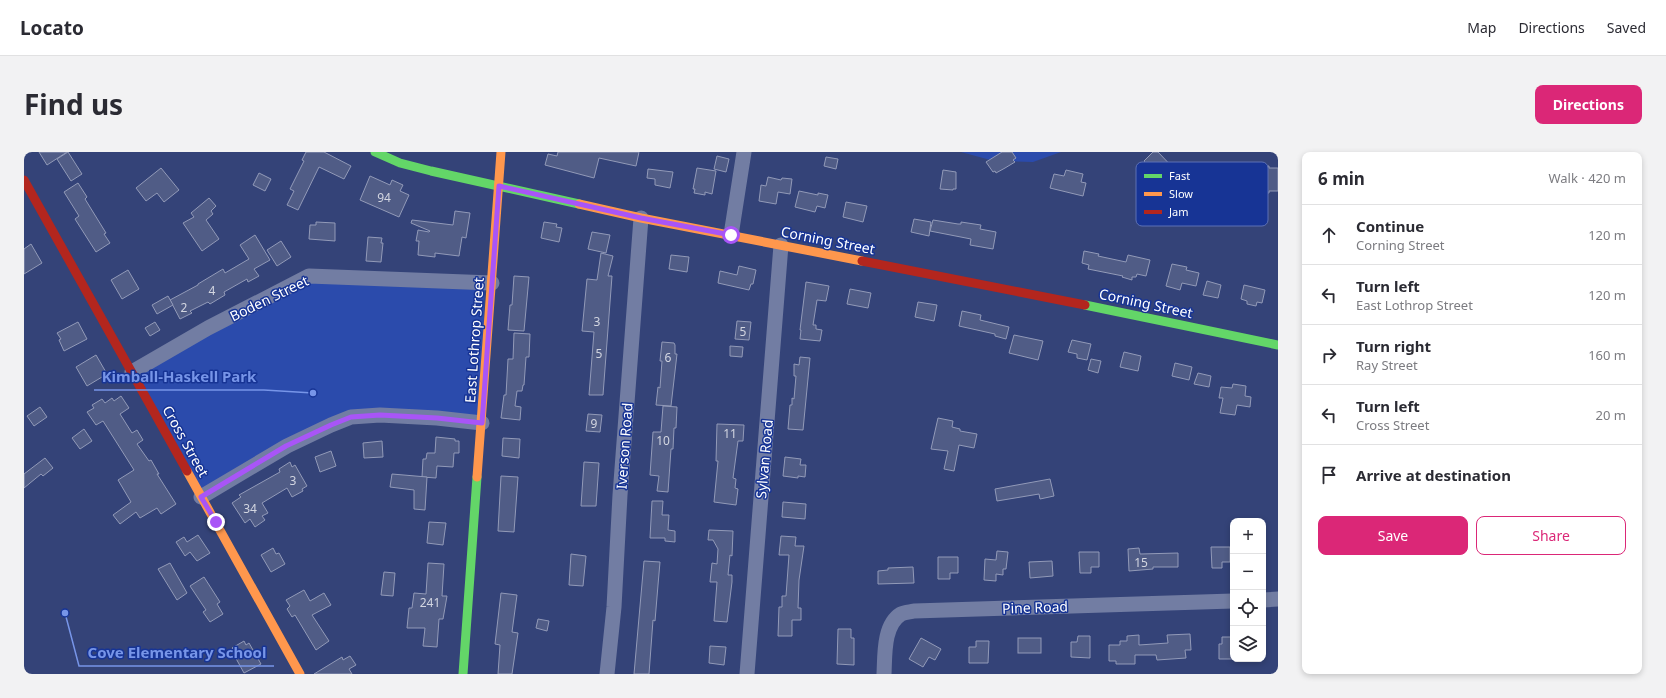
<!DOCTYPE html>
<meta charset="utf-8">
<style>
body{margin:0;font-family:"Noto Sans",sans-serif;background:#f2f2f3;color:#2b2b33}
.controls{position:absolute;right:12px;bottom:12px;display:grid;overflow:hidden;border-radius:8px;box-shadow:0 2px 6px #0003}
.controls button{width:36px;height:36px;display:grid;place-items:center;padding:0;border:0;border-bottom:1px solid #e1e1e2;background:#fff;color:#2b2b33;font:20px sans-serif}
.stop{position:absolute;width:12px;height:12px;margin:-9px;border:3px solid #a855f7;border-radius:50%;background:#fff}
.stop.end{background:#a855f7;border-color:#fff;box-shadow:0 1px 4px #0008}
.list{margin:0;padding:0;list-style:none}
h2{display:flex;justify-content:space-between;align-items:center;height:52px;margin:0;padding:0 16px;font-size:17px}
h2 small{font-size:13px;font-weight:400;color:#7c7c81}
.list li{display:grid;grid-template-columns:26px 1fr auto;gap:12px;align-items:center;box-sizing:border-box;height:60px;padding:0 16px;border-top:1px solid #e1e1e2}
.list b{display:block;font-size:15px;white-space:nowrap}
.list p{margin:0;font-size:13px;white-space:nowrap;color:#7c7c81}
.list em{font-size:13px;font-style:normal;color:#7c7c81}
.actions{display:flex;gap:8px;padding:12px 16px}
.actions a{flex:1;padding:9px 0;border:1px solid #db2777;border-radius:8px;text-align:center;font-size:14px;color:#db2777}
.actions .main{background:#db2777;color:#fff}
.icon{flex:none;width:22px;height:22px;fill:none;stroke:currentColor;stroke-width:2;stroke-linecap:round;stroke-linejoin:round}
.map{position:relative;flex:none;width:1254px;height:522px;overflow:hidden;border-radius:8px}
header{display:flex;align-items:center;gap:24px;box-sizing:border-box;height:56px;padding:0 20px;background:#fff;border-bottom:1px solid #e1e1e2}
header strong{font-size:19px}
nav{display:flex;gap:22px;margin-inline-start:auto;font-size:14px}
.intro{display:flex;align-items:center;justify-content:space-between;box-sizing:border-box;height:96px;padding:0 24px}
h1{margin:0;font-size:28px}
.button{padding:10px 18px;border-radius:8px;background:#db2777;color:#fff;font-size:14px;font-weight:700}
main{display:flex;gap:24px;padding:0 24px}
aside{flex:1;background:#fff;border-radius:8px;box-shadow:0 2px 6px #0003}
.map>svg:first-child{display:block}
</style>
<header>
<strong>Locato</strong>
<nav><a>Map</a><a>Directions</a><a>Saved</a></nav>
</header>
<div class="intro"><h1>Find us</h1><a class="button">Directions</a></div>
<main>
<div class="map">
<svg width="1254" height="522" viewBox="0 0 1254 522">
<rect width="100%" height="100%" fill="#344378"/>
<g fill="#2b4bac">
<polygon points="937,0 1037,0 1009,10 970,9"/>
<polygon points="285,124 461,128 458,271 356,263 307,273 177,345 108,220"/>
</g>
<g fill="#505c86" stroke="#929ab8">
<polygon points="15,0 43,0 23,13"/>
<polygon points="44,0 58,22 47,29 33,7"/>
<polygon points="282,0 300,0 327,14 320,27 295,15 274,58 263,53 270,39 266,37 280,9 278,8"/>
<polygon points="534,0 615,0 612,14 575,6 570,26 521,13 524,2 533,4"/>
<polygon points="978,0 988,0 992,6 989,8 991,10 981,16 972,21 971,19 969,20 962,10"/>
<polygon points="1129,0 1134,0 1153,20 1141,31 1120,9"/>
<polygon points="693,4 705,7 702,20 690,17"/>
<polygon points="802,5 814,7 812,17 800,14"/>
<polygon points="1217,14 1245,14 1245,16 1254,16 1254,39 1245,39 1245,41 1198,42 1198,21 1217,20"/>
<polygon points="137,16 155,38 140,50 133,41 122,49 112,36"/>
<polygon points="673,16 692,19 688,42 681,40 681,43 670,41 671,37 669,37"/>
<polygon points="624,17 649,20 646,36 631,33 631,27 623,26"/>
<polygon points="919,18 932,20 932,37 929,37 929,38 916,37"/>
<polygon points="1042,18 1059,22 1057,30 1062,31 1059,44 1026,36 1030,22 1040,24"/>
<polygon points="235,21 247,27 241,39 229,33"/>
<polygon points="346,24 366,33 368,28 379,33 376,39 385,43 375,65 336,48"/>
<polygon points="744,25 757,28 758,26 768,27 766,42 754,40 752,52 735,49 737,33 742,34"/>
<polygon points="54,31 63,45 61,47 82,81 80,82 86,91 72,100 51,67 55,64 40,40"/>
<polygon points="775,39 794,43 794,41 804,43 801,56 793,54 791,60 771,55"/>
<polygon points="185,46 192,54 187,59 189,62 182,68 195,87 178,99 159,71 170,65 167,61"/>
<polygon points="822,50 843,54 839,70 819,65"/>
<polygon points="431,59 446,61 442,86 438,85 435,104 411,101 411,105 394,103 395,89 392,89 394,78 405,80 406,79 387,71 388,68 429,73"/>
<polygon points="890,67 907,70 905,84 887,80"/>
<polygon points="909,68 934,72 937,72 937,70 957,73 956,77 972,80 969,97 946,93 947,87 906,79"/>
<polygon points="292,70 311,71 311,89 285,87 286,73 292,73"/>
<polygon points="520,70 533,72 532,75 538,76 535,90 517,86"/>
<polygon points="568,80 586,83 582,101 564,97"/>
<polygon points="231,83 246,108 230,117 235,124 224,130 223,127 200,140 201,143 186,152 184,150 166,159 168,161 156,167 146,148 174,133 174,132 199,117 201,121 225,107 216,93"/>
<polygon points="344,85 358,86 357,91 359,91 357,110 342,109"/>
<polygon points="257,89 267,105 253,114 243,98"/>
<polygon points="7,92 18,111 0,122 0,97"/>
<polygon points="1060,99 1075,102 1074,104 1102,110 1104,103 1126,108 1122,124 1113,122 1112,125 1108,125 1108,128 1098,125 1099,124 1064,117 1065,113 1058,111"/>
<polygon points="577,101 589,104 584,124 588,124 579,243 565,243 570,180 558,179 563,127 573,128"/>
<polygon points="647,103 665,105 663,120 645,117"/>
<polygon points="1148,112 1163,115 1162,118 1175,121 1172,134 1158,131 1156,138 1142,134"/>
<polygon points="715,114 732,118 729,132 727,132 725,138 694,131 696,119 713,123"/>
<polygon points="104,118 115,137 98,147 87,128"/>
<polygon points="490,124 505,125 500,179 484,178 486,153 488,153"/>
<polygon points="1183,129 1197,133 1194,146 1179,143"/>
<polygon points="782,130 805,134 802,149 793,148 789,173 792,173 792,177 798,178 796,189 776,187 777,178 776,178"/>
<polygon points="1220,133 1241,138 1238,151 1233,150 1232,154 1223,152 1223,149 1217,147"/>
<polygon points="826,137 847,141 844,156 823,152"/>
<polygon points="144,144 149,153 133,162 128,153"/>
<polygon points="894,150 913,153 910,169 891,165"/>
<polygon points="938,159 957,163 956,168 985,175 982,187 971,184 971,182 935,174"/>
<polygon points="713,169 727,170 725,188 711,187"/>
<polygon points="54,170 63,187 40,199 35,188 37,187 33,181"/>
<polygon points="131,170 136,178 126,184 121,176"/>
<polygon points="490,181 506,182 505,205 502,205 500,233 499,233 498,239 493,239 491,254 497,255 496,268 477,266 480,243 482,243 484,207 489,207"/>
<polygon points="990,183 1019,189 1014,208 985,201"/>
<polygon points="1048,188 1067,192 1063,208 1053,206 1053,202 1044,200"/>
<polygon points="638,190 650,191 651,193 651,202 653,202 647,254 632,253 634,235 636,236 638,209 636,209"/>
<polygon points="706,194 719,195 718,205 706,204"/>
<polygon points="1100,200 1117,204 1114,219 1096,215"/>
<polygon points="72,203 83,222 63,234 52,215"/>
<polygon points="776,205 786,206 779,278 764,277 766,253 768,253 768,246 770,247 772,224 770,224 770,212 775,213"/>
<polygon points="1067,207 1077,209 1074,221 1064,218"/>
<polygon points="1151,211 1168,215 1165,228 1148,224"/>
<polygon points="1174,221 1187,224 1185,235 1170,232"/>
<polygon points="1209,232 1222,234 1221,244 1227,245 1226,255 1213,253 1211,263 1196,261 1199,246 1195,246 1197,235 1208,236"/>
<polygon points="97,244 105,256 96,262 108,281 113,278 119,288 113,292 125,309 127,308 135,322 133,322 152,352 137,362 133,356 116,366 112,360 96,372 89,363 107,350 94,328 110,318 79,269 72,273 63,260 70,256 68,253 78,247 81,251 88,246 90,249"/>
<polygon points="639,254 653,255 652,276 650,276 649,297 647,297 644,340 633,339 635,324 626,323 629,280 637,280"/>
<polygon points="16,255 23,265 10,274 3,264"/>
<polygon points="564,262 578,263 576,280 562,279"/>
<polygon points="914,266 929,269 928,275 936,277 936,279 953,282 950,296 935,293 930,319 920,317 924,299 907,297"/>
<polygon points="693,272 720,273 719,289 714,289 709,326 712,327 711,336 714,337 712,353 690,350 694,309 692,309"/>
<polygon points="60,277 68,289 56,297 48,286"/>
<polygon points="412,285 431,287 431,289 435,289 435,301 430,301 429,315 413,314 412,326 398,325 399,307 402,307 403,301 411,301"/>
<polygon points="479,286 496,287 495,306 478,304"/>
<polygon points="358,289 359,305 340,306 339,291"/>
<polygon points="307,299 312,314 296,320 291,305"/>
<polygon points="761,305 777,307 776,313 782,313 781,325 774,324 774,326 759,324"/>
<polygon points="21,306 29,316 19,324 17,322 0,336 0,322"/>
<polygon points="266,310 268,315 271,313 283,334 278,337 279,339 268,345 263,336 238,351 244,361 238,364 241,368 231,375 226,367 221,371 208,351 217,345 215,343 256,320 255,317"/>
<polygon points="560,310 575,311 572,354 557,354"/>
<polygon points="368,322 403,325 401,358 390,357 390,338 366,335"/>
<polygon points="477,324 494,325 490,380 474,379"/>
<polygon points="1026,327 1030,344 1016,347 1015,342 973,349 971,337"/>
<polygon points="628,349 639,349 638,363 645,363 644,378 651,379 651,390 641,389 641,386 626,386"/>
<polygon points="759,350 782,352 781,367 758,365"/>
<polygon points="405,370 422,371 419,393 403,391"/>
<polygon points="685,378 709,379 708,404 706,403 704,423 708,423 708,430 703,470 690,469 693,430 686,430 688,411 693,412 694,397 689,388 684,388"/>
<polygon points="174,383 186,401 173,409 166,400 161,404 152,390 160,385 163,390"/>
<polygon points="757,384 772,385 771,394 780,394 775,428 774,456 777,456 777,468 768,468 768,484 754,484 755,455 758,455 758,444 762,444 765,403 755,403"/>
<polygon points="1187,395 1206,395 1206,410 1198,410 1198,416 1188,416"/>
<polygon points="249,396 252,402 255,401 261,412 247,420 237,403"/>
<polygon points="1115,396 1116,402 1154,401 1154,415 1129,415 1129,417 1105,419 1104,397"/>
<polygon points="973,399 984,400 982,417 979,417 979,423 972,422 972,429 960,428 961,407 972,408"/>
<polygon points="1055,400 1075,400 1075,415 1067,415 1067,421 1056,421"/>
<polygon points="547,402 562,404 559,434 545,433"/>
<polygon points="914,405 934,405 934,421 926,421 926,427 914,427"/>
<polygon points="620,409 636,410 634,433 631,469 629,468 625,522 610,522"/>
<polygon points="1028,409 1029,424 1006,426 1005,410"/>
<polygon points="146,411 163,441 153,448 134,417"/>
<polygon points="404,411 420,412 418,444 423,444 419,467 415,467 413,495 399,494 401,476 383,476 385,456 388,456 390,441 402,442"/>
<polygon points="889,415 890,431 854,432 854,419 864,418 864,416"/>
<polygon points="360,420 371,421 369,444 357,443"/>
<polygon points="180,425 196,450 193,452 199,462 186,470 179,460 182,458 166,434"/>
<polygon points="280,438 286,449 300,441 307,453 288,463 305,489 292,498 271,463 268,465 263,457 266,454 262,448"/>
<polygon points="477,441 493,443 488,480 494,481 488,522 474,522 476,493 471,492"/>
<polygon points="514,467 525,469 523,479 512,476"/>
<polygon points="814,477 827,477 827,486 830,486 830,513 813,512"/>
<polygon points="1166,482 1167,498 1161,498 1162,506 1133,508 1132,503 1111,503 1111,512 1092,512 1092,509 1085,509 1085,493 1096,493 1096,489 1103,489 1103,484 1115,483 1115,493 1144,491 1143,483"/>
<polygon points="1054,484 1066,484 1066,506 1047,505 1047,490 1053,490"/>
<polygon points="1198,485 1209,485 1209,507 1195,507 1195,492 1198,492"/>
<polygon points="897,486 917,497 911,508 905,505 899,515 885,507"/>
<rect x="994" y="486" width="23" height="15"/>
<polygon points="220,489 222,493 225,491 237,512 220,521 209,501 211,500 208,496"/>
<polygon points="952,489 965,489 964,511 945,511 945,495 952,495"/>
<polygon points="686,494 702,495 700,513 685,511"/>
<polygon points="326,504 332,513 325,517 328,522 290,522 318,505 319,508"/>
</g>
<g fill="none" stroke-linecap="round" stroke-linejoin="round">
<g stroke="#727da3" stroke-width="15">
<polyline points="707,83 720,0"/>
<polyline points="108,220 184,176 285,124 468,131"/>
<polyline points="177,345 263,294 307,273 327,265 356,263 413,266 458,271"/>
<polyline points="1239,448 1254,447"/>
<polyline points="583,522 590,455 596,343 617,66"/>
<polyline points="723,522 757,93"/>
<path d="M860 522C861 504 859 473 877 462 881 460 886 460 890 459L1209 449"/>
</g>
<g stroke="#63d668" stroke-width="9">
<polyline points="351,0 376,11 407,19 555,52"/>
<polyline points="1061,153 1254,193"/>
<polyline points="439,522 453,325"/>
</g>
<g stroke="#ff974d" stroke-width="9">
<polyline points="555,52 617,66 838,109"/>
<polyline points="163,319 276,522"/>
<polyline points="453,325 477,0"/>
</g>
<g stroke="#b3261e" stroke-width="9">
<polyline points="0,28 163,319"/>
<polyline points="838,109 1061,153"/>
</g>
</g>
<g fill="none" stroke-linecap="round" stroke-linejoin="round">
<polyline stroke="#a855f7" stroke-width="5" points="192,370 177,345 262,294 307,273 327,265 356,263 413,266 458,271 475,34 617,66 707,83"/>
</g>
<g text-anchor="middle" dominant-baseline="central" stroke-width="3" stroke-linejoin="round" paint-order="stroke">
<g font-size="12" fill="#d3d6e1">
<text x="360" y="45">94</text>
<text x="188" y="138">4</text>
<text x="160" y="155">2</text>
<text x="573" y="169">3</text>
<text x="719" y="179">5</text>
<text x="575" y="201">5</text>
<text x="644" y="205">6</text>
<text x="570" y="271">9</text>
<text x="706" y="281">11</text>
<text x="639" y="288">10</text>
<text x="269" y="328">3</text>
<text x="226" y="356">34</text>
<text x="1117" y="410">15</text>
<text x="406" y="450">241</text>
</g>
<g font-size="14" fill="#fff" stroke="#173495">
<text transform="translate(804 88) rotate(11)">Corning Street</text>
<text transform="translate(245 146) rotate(-26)">Boden Street</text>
<text transform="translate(1122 151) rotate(12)">Corning Street</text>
<text transform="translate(450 188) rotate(-86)">East Lothrop Street</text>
<text transform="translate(162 289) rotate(61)">Cross Street</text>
<text transform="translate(600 294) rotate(-86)">Iverson Road</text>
<text transform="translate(740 307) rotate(-85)">Sylvan Road</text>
<text transform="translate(1011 455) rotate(-2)">Pine Road</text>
</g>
</g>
<rect x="1112" y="10" width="132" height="64" rx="6" fill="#173495" stroke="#5d71b5" stroke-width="1"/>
<rect x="1120" y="22" width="18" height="4" fill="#63d668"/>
<rect x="1120" y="40" width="18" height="4" fill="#ff974d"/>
<rect x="1120" y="58" width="18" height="4" fill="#b3261e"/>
<g font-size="11" fill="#fff">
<text x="1145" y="28">Fast</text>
<text x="1145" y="46">Slow</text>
<text x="1145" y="64">Jam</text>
</g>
<path fill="none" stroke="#7795e8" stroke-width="1.5" d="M289 241L240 238H70M41 461L55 514H250"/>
<g fill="#7795e8" stroke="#173495" stroke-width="1.5">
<circle cx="289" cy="241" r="4"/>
<circle cx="41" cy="461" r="4"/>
</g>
<g font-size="15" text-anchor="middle" font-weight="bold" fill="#7795e8" stroke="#173495" stroke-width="3" stroke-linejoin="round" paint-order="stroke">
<text x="155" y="230">Kimball-Haskell Park</text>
<text x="153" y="506">Cove Elementary School</text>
</g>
</svg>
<div class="controls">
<button>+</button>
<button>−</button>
<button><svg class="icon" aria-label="locate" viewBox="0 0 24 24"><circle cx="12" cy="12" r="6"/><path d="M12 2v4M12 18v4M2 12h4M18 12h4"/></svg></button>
<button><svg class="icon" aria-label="layers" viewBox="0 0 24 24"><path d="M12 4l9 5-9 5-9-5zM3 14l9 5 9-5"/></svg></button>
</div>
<div class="stop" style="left:707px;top:83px"></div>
<div class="stop end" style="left:192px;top:370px"></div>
</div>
<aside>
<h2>6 min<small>Walk · 420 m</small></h2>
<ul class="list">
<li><svg class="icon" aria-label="ahead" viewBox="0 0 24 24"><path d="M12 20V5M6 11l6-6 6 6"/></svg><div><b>Continue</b><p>Corning Street</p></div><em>120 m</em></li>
<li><svg class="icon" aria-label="left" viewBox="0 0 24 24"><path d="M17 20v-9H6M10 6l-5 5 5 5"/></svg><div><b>Turn left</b><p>East Lothrop Street</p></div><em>120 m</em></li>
<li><svg class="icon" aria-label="right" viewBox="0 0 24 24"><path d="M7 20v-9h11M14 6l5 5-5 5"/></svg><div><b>Turn right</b><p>Ray Street</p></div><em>160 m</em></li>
<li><svg class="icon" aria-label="left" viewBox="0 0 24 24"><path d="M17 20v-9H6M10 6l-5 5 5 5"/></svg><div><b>Turn left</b><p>Cross Street</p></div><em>20 m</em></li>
<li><svg class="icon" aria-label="arrive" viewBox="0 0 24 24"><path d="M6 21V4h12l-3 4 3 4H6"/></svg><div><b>Arrive at destination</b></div></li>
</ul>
<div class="actions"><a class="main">Save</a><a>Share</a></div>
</aside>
</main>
